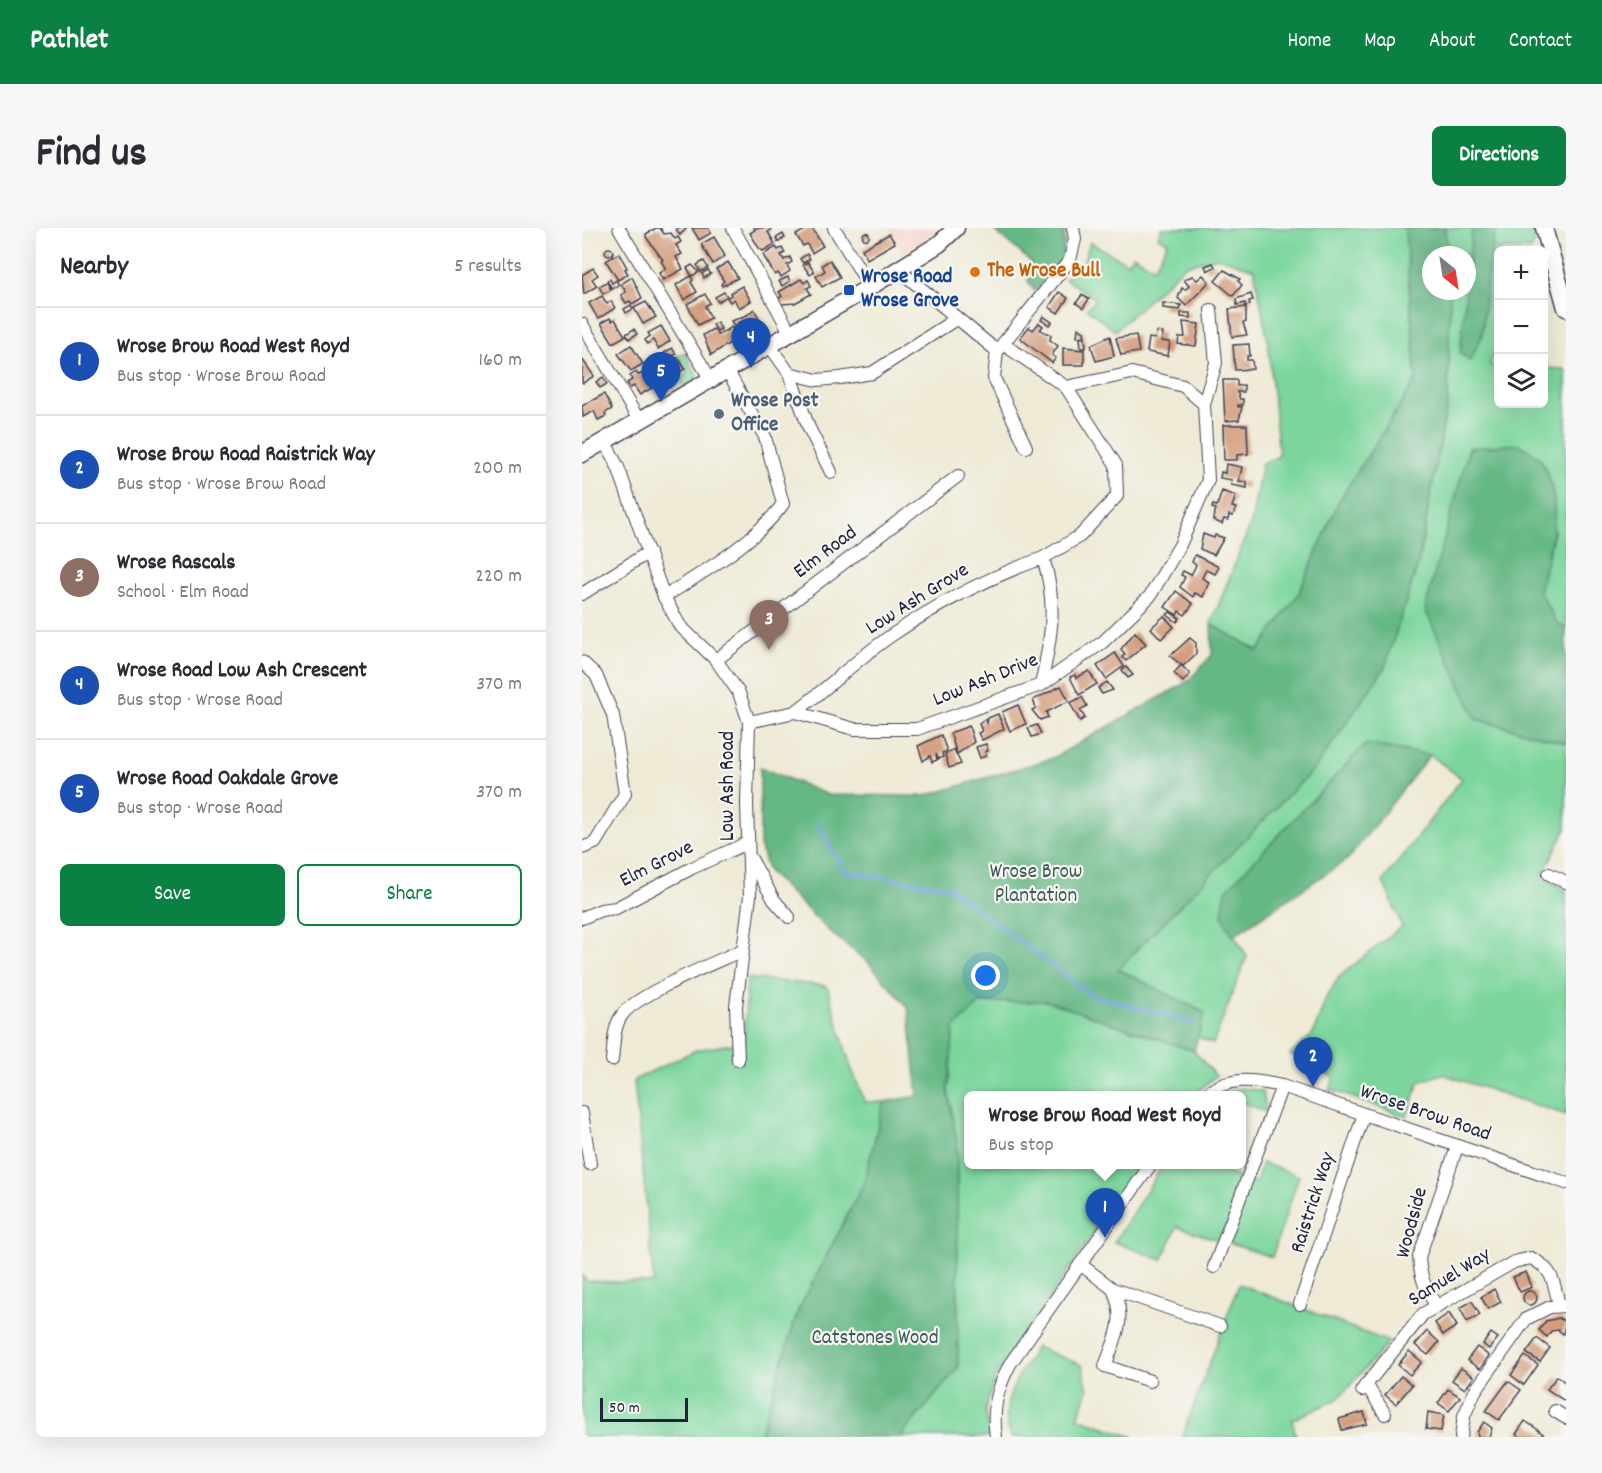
<!DOCTYPE html>
<meta charset="utf-8">
<style>
body{margin:0;font-family:Dekko,sans-serif;background:#f7f7f7;color:#2b2b33}
.controls{position:absolute;right:18px;top:18px;display:grid;overflow:hidden;border-radius:9px;box-shadow:0 6px 24px #0002}
.controls button{width:54px;height:54px;display:grid;place-items:center;padding:0;border:0;border-bottom:2px solid #e1e1e2;background:#fff;color:#2b2b33;font:30px sans-serif}
.compass{position:absolute;left:840px;top:18px;width:54px;height:54px;border-radius:50%;background:#fff;box-shadow:0 6px 24px #0002;rotate:150deg}
.scale{position:absolute;left:18px;bottom:15px;width:88px;box-sizing:border-box;padding-left:6px;border:3px solid #22223b;border-top:0;font-size:16px;line-height:21px;white-space:nowrap;color:#22223b;-webkit-text-stroke:4px #f6f6f2;paint-order:stroke}
.you{position:absolute;left:404px;top:748px;width:21px;height:21px;margin:-15px;border:4px solid #fff;border-radius:50%;background:#1a73e8;box-shadow:0 0 0 9px #1a73e833}
.badge{display:grid;place-items:center;width:39px;height:39px;border-radius:50%;background:#0b8043;color:#fff;font-size:20px;font-weight:700}
.pin{position:absolute;translate:-50% -50px;filter:drop-shadow(0 2px 3px #0008)}
.pin::after{content:'';position:absolute;top:32px;width:21px;height:18px;background:inherit;clip-path:polygon(0 0,100% 0,50% 100%)}
.popup{position:absolute;left:382px;top:863px;width:282px;height:78px;box-sizing:border-box;display:grid;place-content:center;border-radius:9px;background:#fff;filter:drop-shadow(0 2px 4px #0005);font-size:20px;white-space:nowrap;color:#7c7c81}
.popup b{font-size:22px;color:#2b2b33}
.popup::after{content:'';position:absolute;left:50%;top:100%;margin-left:-12px;border:12px solid transparent;border-top-color:#fff}
.list{margin:0;padding:0;list-style:none}
h2{display:flex;justify-content:space-between;align-items:center;height:78px;margin:0;padding:0 24px;font-size:26px}
h2 small{font-size:20px;font-weight:400;color:#7c7c81}
.list li{display:grid;grid-template-columns:39px 1fr auto;gap:18px;align-items:center;box-sizing:border-box;height:108px;padding:0 24px;border-top:2px solid #e1e1e2}
.list b{display:block;font-size:22px;white-space:nowrap}
.list p{margin:0;font-size:20px;white-space:nowrap;color:#7c7c81}
.list em{font-size:20px;font-style:normal;color:#7c7c81}
.actions{display:flex;gap:12px;padding:18px 24px}
.actions a{flex:1;padding:14px 0;border:2px solid #0b8043;border-radius:9px;text-align:center;font-size:21px;color:#0b8043}
.actions .main{background:#0b8043;color:#fff}
.icon{flex:none;width:33px;height:33px;fill:none;stroke:currentColor;stroke-width:2;stroke-linecap:round;stroke-linejoin:round}
.map{position:relative;flex:none;width:984px;height:1209px;overflow:hidden;border-radius:9px}
header{display:flex;align-items:center;gap:36px;box-sizing:border-box;height:84px;padding:0 30px;background:#0b8043;color:#fff}
header strong{font-size:28px}
nav{display:flex;gap:33px;margin-inline-start:auto;font-size:21px}
.intro{display:flex;align-items:center;justify-content:space-between;box-sizing:border-box;height:144px;padding:0 36px}
h1{margin:0;font-size:42px}
.button{padding:15px 27px;border-radius:9px;background:#0b8043;color:#fff;font-size:21px;font-weight:700}
main{display:flex;gap:36px;padding:0 36px}
aside{flex:1;background:#fff;border-radius:9px;box-shadow:0 6px 24px #0002}
.map>svg:first-child{display:block}
</style>
<header>
<strong>Pathlet</strong>
<nav><a>Home</a><a>Map</a><a>About</a><a>Contact</a></nav>
</header>
<div class="intro"><h1>Find us</h1><a class="button">Directions</a></div>
<main>
<aside>
<h2>Nearby<small>5 results</small></h2>
<ul class="list">
<li><span class="badge" style="background:#1a4fb4">1</span><div><b>Wrose Brow Road West Royd</b><p>Bus stop · Wrose Brow Road</p></div><em>160 m</em></li>
<li><span class="badge" style="background:#1a4fb4">2</span><div><b>Wrose Brow Road Raistrick Way</b><p>Bus stop · Wrose Brow Road</p></div><em>200 m</em></li>
<li><span class="badge" style="background:#8d6e63">3</span><div><b>Wrose Rascals</b><p>School · Elm Road</p></div><em>220 m</em></li>
<li><span class="badge" style="background:#1a4fb4">4</span><div><b>Wrose Road Low Ash Crescent</b><p>Bus stop · Wrose Road</p></div><em>370 m</em></li>
<li><span class="badge" style="background:#1a4fb4">5</span><div><b>Wrose Road Oakdale Grove</b><p>Bus stop · Wrose Road</p></div><em>370 m</em></li>
</ul>
<div class="actions"><a class="main">Save</a><a>Share</a></div>
</aside>
<div class="map">
<svg width="984" height="1209" viewBox="0 0 984 1209">
<rect width="100%" height="100%" fill="#f6f6f2"/>
<filter id="ink" filterUnits="userSpaceOnUse"><feTurbulence type="fractalNoise" baseFrequency=".0167" numOctaves="2"/><feDisplacementMap in="SourceGraphic" scale="12" xChannelSelector="R" yChannelSelector="G"/><feConvolveMatrix kernelMatrix="1 2 1 2 8 2 1 2 1" color-interpolation-filters="sRGB"/></filter>
<filter id="wash" filterUnits="userSpaceOnUse"><feTurbulence type="fractalNoise" baseFrequency=".008" numOctaves="4" result="noise"/><feDisplacementMap in="SourceGraphic" scale="24" xChannelSelector="R" yChannelSelector="G"/><feGaussianBlur stdDeviation="1.35" result="paint"/><feColorMatrix in="noise" values="0 0 0 0 0 0 0 0 0 0 0 0 0 0 0 0 0 1.4 0 .05"/><feComposite in="paint" operator="in"/></filter>
<g filter="url(#wash)">
<rect width="100%" height="100%" fill="#efead5"/>
<polygon fill="#f6d1c5" points="308,0 356,0 322,29"/>
<g fill="#7cd69c" stroke="#4f7c6c" stroke-width="1.5">
<polygon points="580,0 823,0 834,152 757,273 716,367 676,423 629,396 669,295 680,235 697,228 686,113 672,41 636,29 604,37 533,103 505,81 514,71 483,51 501,35 508,14 545,35 551,27 572,40 586,14 576,9"/>
<polygon points="862,0 950,0 953,13 949,22 916,22 916,114 908,137 916,138 916,176 962,176 962,140 982,141 984,144 984,401 975,395 957,363 973,301 894,491 984,515 984,601 960,649 984,662 984,887 860,846 837,854 825,889 747,861 752,850 708,826 731,806 744,770 757,749 820,698 801,653 880,551 848,527 640,687 665,728 631,816 616,809 622,785 535,741 733,540 802,441 836,336 866,172 868,63 885,63 885,27 868,27"/>
<polygon points="103,124 116,150 101,159 98,150 106,145 96,128"/>
<polygon points="165,750 245,758 268,837 283,874 302,874 282,955 216,1083 177,1209 0,1209 0,1047 4,1053 72,1055 52,852 114,822 162,814"/>
<polygon points="465,773 612,823 634,848 611,867 386,868 386,936 559,937 414,1147 403,1182 408,1209 318,1209 376,1140 375,915 366,862 372,799 399,775"/>
<polygon points="658,860 681,863 684,884 660,874 660,868 635,868"/>
<polygon points="680,935 717,948 690,1029 595,999 580,1032 532,1014 581,937 621,937 674,955"/>
<polygon points="657,1056 807,1114 756,1171 710,1192 714,1209 600,1209"/>
<path d="M454 1119 500 1137 506 1162 496 1190 552 1209H482L483 1204 457 1209H429C415 1176 437 1147 454 1119Z"/>
</g>
<g fill="#65b784" stroke="#446c60" stroke-width="1.5">
<polygon points="410,0 483,0 481,32 453,63 446,53 449,34"/>
<polygon points="823,0 862,0 868,27 849,27 849,63 868,63 866,172 836,336 802,441 733,540 536,741 623,785 612,823 465,773 399,775 372,800 366,862 375,915 376,1140 318,1209 177,1209 216,1083 282,955 302,874 336,868 326,779 286,734 249,705 185,642 178,617 178,539 246,567 343,568 471,530 605,454 630,427 629,396 676,423 716,367 757,273 834,152"/>
<polygon points="890,0 914,0 905,52 900,108 888,133 878,125"/>
<path d="M936 216C943 220 954 225 959 232 984 273 968 320 957 363L975 395 984 401V515L894 491 843 381 887 220Z"/>
<polygon points="784,516 848,527 766,631 651,708 640,687 644,662"/>
</g>
<g fill="none" stroke-linecap="round" stroke-linejoin="round">
<polyline stroke="#6fa0d9" stroke-width="4" points="236,596 263,644 367,659 509,767 612,795"/>
</g>
<g id="blocks">
<g fill="#d39c7c">
<polygon points="74,0 78,0 82,6 89,5 93,11 96,9 99,14 94,17 100,26 94,29 101,41 81,52 77,45 84,41 79,33 81,32 64,9 64,6"/>
<polygon points="105,0 98,7 94,1 96,0"/>
<polygon points="110,0 126,0 129,5 117,12"/>
<polygon points="172,0 188,0 189,2 186,4 193,16 181,23 177,20 168,5 173,2"/>
<polygon points="226,0 230,0 241,18 230,25 225,16 221,18 214,7"/>
<circle cx="284" cy="8" r="3.5"/>
<polygon points="201,6 203,10 196,14 194,10"/>
<polygon points="307,6 313,15 285,31 280,21"/>
<polygon points="132,9 143,28 131,36 119,16"/>
<polygon points="194,19 196,22 200,20 203,25 199,27 202,32 208,29 210,34 205,37 208,43 199,49 196,45 193,47 181,27"/>
<circle cx="27" cy="24" r="4"/>
<polygon points="37,25 45,40 43,41 46,46 36,52 24,33"/>
<polygon points="225,26 228,31 221,35 218,31"/>
<polygon points="248,32 258,49 240,59 234,48 243,43 240,37"/>
<polygon points="122,33 126,40 119,44 115,37"/>
<polygon points="146,34 156,50 140,58 139,56 142,53 134,41"/>
<polygon points="226,34 232,44 228,47 221,37"/>
<polygon points="631,35 633,39 625,43 623,38"/>
<polygon points="110,37 117,44 110,48 105,40"/>
<polygon points="11,40 16,47 10,51 15,58 2,66 0,47"/>
<polygon points="126,42 129,46 122,50 120,46"/>
<polygon points="642,42 658,51 656,53 660,57 651,68 633,53"/>
<polygon points="621,47 627,54 604,78 596,70 600,60 603,62 607,58 602,52 610,48 615,52"/>
<polygon points="109,48 111,52 109,54 115,64 102,72 94,57"/>
<polygon points="50,49 60,70 50,76 48,73 44,75 39,67 44,64 39,56"/>
<polygon points="206,49 208,53 200,58 197,53"/>
<polygon points="28,51 30,55 34,52 37,57 30,61 25,53"/>
<polygon points="219,51 222,55 226,52 229,58 225,60 229,66 213,75 199,76 196,71 200,68 197,64"/>
<polygon points="25,54 29,62 21,66 17,58"/>
<polygon points="160,58 169,73 157,80 152,71 148,74 145,70 149,67 148,65"/>
<polygon points="142,64 145,68 136,74 133,69"/>
<polygon points="477,64 486,70 476,85 467,79"/>
<polygon points="123,66 128,75 123,78 129,90 116,97 105,76"/>
<polygon points="669,66 671,72 667,73 668,77 663,78 663,75 655,77 654,71"/>
<polygon points="500,67 507,71 501,80 494,75"/>
<polygon points="20,68 25,76 29,73 33,80 16,91 7,75"/>
<polygon points="64,74 74,89 61,96 52,80"/>
<polygon points="581,75 599,77 598,82 581,80"/>
<polygon points="49,77 51,81 44,85 42,81"/>
<polygon points="664,79 664,94 661,95 665,107 650,109 647,81"/>
<polygon points="172,81 180,95 158,108 149,93 165,87"/>
<polygon points="599,85 608,85 608,90 599,89"/>
<polygon points="461,88 470,94 467,97 459,92"/>
<polygon points="28,90 30,93 33,91 43,108 31,115 19,95"/>
<polygon points="135,94 139,101 135,103 131,97"/>
<polygon points="601,94 617,96 614,118 596,116 597,109 603,109"/>
<polygon points="457,95 461,98 458,102 469,107 468,112 476,118 470,127 474,130 470,135 438,110 447,99 451,102"/>
<polygon points="79,98 88,113 76,121 71,112 65,116 63,112 68,108 66,105"/>
<polygon points="150,99 156,110 129,127 121,107 131,101 136,107"/>
<polygon points="496,100 502,104 503,108 495,109"/>
<polygon points="52,101 55,106 47,111 44,106"/>
<polygon points="574,104 581,105 579,113 588,114 586,128 565,124 567,110 573,111"/>
<polygon points="554,107 557,124 539,127 534,110"/>
<polygon points="528,108 532,128 514,133 509,117"/>
<polygon points="503,109 504,120 499,120 498,110"/>
<polygon points="667,116 668,128 665,128 665,132 670,132 671,141 653,142 651,117"/>
<polygon points="49,117 61,136 49,143 36,126"/>
<polygon points="90,120 94,126 86,131 82,125"/>
<polygon points="481,120 502,122 502,137 481,137"/>
<polygon points="96,129 103,141 87,150 80,139"/>
<polygon points="75,130 80,137 76,140 71,132"/>
<polygon points="0,131 12,148 1,155 0,154"/>
<polygon points="54,144 56,147 62,145 64,150 72,145 78,155 58,167 52,158 48,160 45,155 50,152 48,148"/>
<polygon points="21,149 25,156 18,160 14,154"/>
<polygon points="641,152 655,152 655,158 662,157 662,164 655,164 658,171 661,171 661,177 656,177 656,179 660,179 657,192 643,193"/>
<polygon points="22,166 30,181 23,185 24,188 16,192 12,183 1,189 0,178"/>
<polygon points="641,197 665,197 666,226 655,227 655,232 642,232"/>
<polygon points="644,236 660,239 657,253 665,254 665,260 649,257 650,252 638,250 639,244 643,245"/>
<polygon points="640,263 654,268 650,279 654,280 651,288 647,287 646,292 642,291 640,296 631,292 634,281 630,280 631,277 635,278"/>
<polygon points="621,306 632,310 633,307 642,310 632,327 618,321"/>
<polygon points="613,327 637,339 633,346 624,342 620,350 627,354 621,369 613,365 611,369 598,359 603,349 599,347 601,343 609,347 614,337 610,334"/>
<polygon points="594,363 611,376 603,387 597,383 595,387 583,379"/>
<polygon points="588,384 598,390 595,394 585,387"/>
<polygon points="582,388 592,399 579,411 569,400"/>
<polygon points="553,404 564,416 544,433 540,429 543,426 539,421"/>
<polygon points="608,410 614,415 614,426 601,438 588,428"/>
<polygon points="533,425 542,438 524,451 515,438"/>
<polygon points="599,437 608,446 601,454 592,445"/>
<polygon points="544,439 551,447 546,450 540,442"/>
<polygon points="507,443 515,456 497,467 488,449 493,447 494,450"/>
<polygon points="525,454 531,462 520,466 516,460"/>
<polygon points="479,458 487,473 464,484 466,489 458,492 450,482 454,480 451,472"/>
<polygon points="500,469 505,478 498,482 503,490 498,493 488,475"/>
<polygon points="436,477 444,496 428,503 420,484"/>
<polygon points="416,486 422,501 400,512 396,505 400,503 397,496 403,491 405,495 406,490"/>
<polygon points="455,497 459,506 450,509 446,500"/>
<polygon points="387,498 392,514 375,526 368,505"/>
<polygon points="359,507 365,523 360,525 361,529 356,531 354,526 355,532 350,534 348,528 341,533 336,518"/>
<polygon points="404,516 406,523 403,524 404,528 398,530 394,519"/>
<polygon points="372,521 379,536 367,540 363,526"/>
<polygon points="944,1044 950,1059 938,1064 931,1049"/>
<polygon points="912,1061 919,1074 906,1081 899,1069"/>
<circle cx="948" cy="1070" r="7"/>
<polygon points="890,1073 898,1087 885,1094 878,1080"/>
<polygon points="867,1085 875,1098 861,1107 853,1095"/>
<polygon points="977,1090 984,1094 981,1106 976,1102 969,1103 965,1109 957,1102 964,1093"/>
<polygon points="845,1103 857,1114 846,1127 833,1117"/>
<polygon points="909,1105 916,1110 907,1121 901,1116"/>
<polygon points="955,1110 968,1120 958,1134 944,1125"/>
<polygon points="895,1119 907,1128 898,1141 885,1132"/>
<polygon points="827,1123 840,1134 828,1147 816,1137"/>
<polygon points="943,1128 956,1137 942,1157 929,1147"/>
<polygon points="879,1140 892,1149 883,1161 870,1152"/>
<polygon points="819,1148 830,1157 814,1176 803,1167"/>
<polygon points="975,1148 984,1155 984,1174 965,1161"/>
<polygon points="926,1153 939,1162 917,1192 904,1183"/>
<polygon points="866,1161 878,1169 867,1183 856,1175"/>
<polygon points="782,1184 785,1196 760,1202 757,1191"/>
<polygon points="846,1184 862,1187 859,1203 844,1201"/>
<polygon points="943,1193 955,1201 965,1209 938,1209 934,1206"/>
<polygon points="902,1194 910,1200 907,1209 896,1209 895,1204"/>
</g>
</g>
</g>
<g filter="url(#ink)">
<use href="#blocks" fill-opacity="0" stroke="#414052" stroke-width="1.5"/>
<g fill="none" stroke-linecap="round" stroke-linejoin="round">
<g stroke="#414052" stroke-width="14">
<g id="street">
<polyline points="37,0 129,152"/>
<polyline points="151,0 208,104"/>
<polyline points="252,0 288,59"/>
<polyline points="317,42 415,123"/>
<polyline points="0,96 58,194"/>
<polyline points="187,117 207,145 235,152 258,150 290,145 374,91"/>
<polyline points="207,145 227,200 249,244"/>
<polyline points="622,176 634,135 629,82"/>
<polyline points="23,214 36,239 82,369 98,398 134,432 157,465 167,494 165,576 168,668 154,778 156,832"/>
<polyline points="444,219 412,150 415,123 488,32 493,11 491,0"/>
<polyline points="0,366 67,324"/>
<path d="M82 369C123 343 172 315 201 276L183 209 145 142"/>
<polyline points="134,432 376,248"/>
<polyline points="0,434 14,447 31,487 43,566 13,615 0,620"/>
<path d="M459 457C469 410 476 377 461 330L498 308 535 268 534 237 484 159"/>
<path d="M213 484C246 460 276 430 310 407 357 375 407 349 461 330"/>
<polyline points="167,494 213,484 272,501 335,501 459,457 521,414 568,368 598,317 626,252 622,176 601,158 550,145 484,159 421,116"/>
<polyline points="169,631 192,672 207,689"/>
<polyline points="967,646 984,654"/>
<polyline points="0,690 19,682 34,680 110,640 165,615"/>
<path d="M30 832C32 818 31 799 40 787 53 767 135 734 160 722"/>
<path d="M622 868C646 847 672 852 700 858L984 955"/>
<polyline points="0,885 8,936"/>
<polyline points="498,1036 531,1061 638,1098"/>
<polyline points="632,1039 700,858"/>
<path d="M531 1061C545 1092 534 1108 523 1138L568 1153"/>
<polyline points="718,1076 782,886"/>
<path d="M855 1078C843 1062 838 1048 837 1029L875 919"/>
<polyline points="784,1156 803,1186"/>
<path d="M780 1162 841 1086 932 1034 949 1030C972 1042 971 1053 977 1077"/>
<polyline points="973,1183 984,1190"/>
<path d="M414 1209C410 1181 415 1161 428 1136L569 936"/>
<polyline points="879,1209 882,1188 893,1163 944,1091 968,1079 984,1078"/>
</g>
</g>
<g stroke="#414052" stroke-width="19">
<g id="secondary">
<polyline points="962,0 984,80"/>
<polyline points="0,226 288,59 357,16 374,0"/>
</g>
</g>
<use href="#street" stroke="#fff" stroke-width="12"/>
<use href="#secondary" stroke="#fff" stroke-width="16"/>
</g>
</g>
<circle fill="#e8710a" stroke="#f6f6f2" stroke-width="2" cx="393" cy="44" r="6"/>
<rect fill="#1a4fb4" stroke="#f6f6f2" stroke-width="2" x="261" y="56" width="12" height="12" rx="3"/>
<circle fill="#5c6f8a" stroke="#f6f6f2" stroke-width="2" cx="137" cy="186" r="6"/>
<g text-anchor="middle" dominant-baseline="central" stroke-width="4.5" stroke-linejoin="round" paint-order="stroke">
<g font-size="21" font-weight="bold" fill="#c56008" stroke="#f6f6f2" text-anchor="start">
<text x="405" y="44">The Wrose Bull</text>
</g>
<g font-size="21" font-weight="bold" fill="#164399" stroke="#f6f6f2" text-anchor="start">
<text x="279" y="50">Wrose Road<tspan x="279" dy="24">Wrose Grove</tspan></text>
</g>
<g font-size="21" font-weight="bold" fill="#4e5e75" stroke="#f6f6f2" text-anchor="start">
<text x="149" y="174">Wrose Post<tspan x="149" dy="24">Office</tspan></text>
</g>
<g font-size="21" fill="#22223b" stroke="#f6f6f2">
<text transform="translate(244 325) rotate(-37)">Elm Road</text>
<text transform="translate(336 372) rotate(-32)">Low Ash Grove</text>
<text transform="translate(404 453) rotate(-22)">Low Ash Drive</text>
<text transform="translate(147 558) rotate(-90)">Low Ash Road</text>
<text transform="translate(75 637) rotate(-27)">Elm Grove</text>
<text transform="translate(843 886) rotate(19)">Wrose Brow Road</text>
<text transform="translate(732 975) rotate(-72)">Raistrick Way</text>
<text transform="translate(831 995) rotate(-75)">Woodside</text>
<text transform="translate(868 1050) rotate(-32)">Samuel Way</text>
</g>
<g font-size="21" fill="#3d5858" stroke="#f6f6f2">
<text x="454" y="645">Wrose Brow<tspan x="454" dy="24">Plantation</tspan></text>
<text x="293" y="1111">Catstones Wood</text>
</g>
</g>
</svg>
<div class="controls">
<button>+</button>
<button>−</button>
<button><svg class="icon" aria-label="layers" viewBox="0 0 24 24"><path d="M12 4l9 5-9 5-9-5zM3 14l9 5 9-5"/></svg></button>
</div>
<svg class="compass" viewBox="-18 -18 36 36"><path d="M0-13l5 13h-10z" fill="#e53935"/><path d="M0 13l5-13h-10z" fill="#7c7c81"/></svg>
<div class="scale">50 m</div>
<div class="you"></div>
<div class="pin badge" style="left:523px;top:1010px;background:#1a4fb4">1</div>
<div class="popup"><b>Wrose Brow Road West Royd</b>Bus stop</div>
<div class="pin badge" style="left:731px;top:859px;background:#1a4fb4">2</div>
<div class="pin badge" style="left:187px;top:422px;background:#8d6e63">3</div>
<div class="pin badge" style="left:169px;top:140px;background:#1a4fb4">4</div>
<div class="pin badge" style="left:79px;top:174px;background:#1a4fb4">5</div>
</div>
</main>
